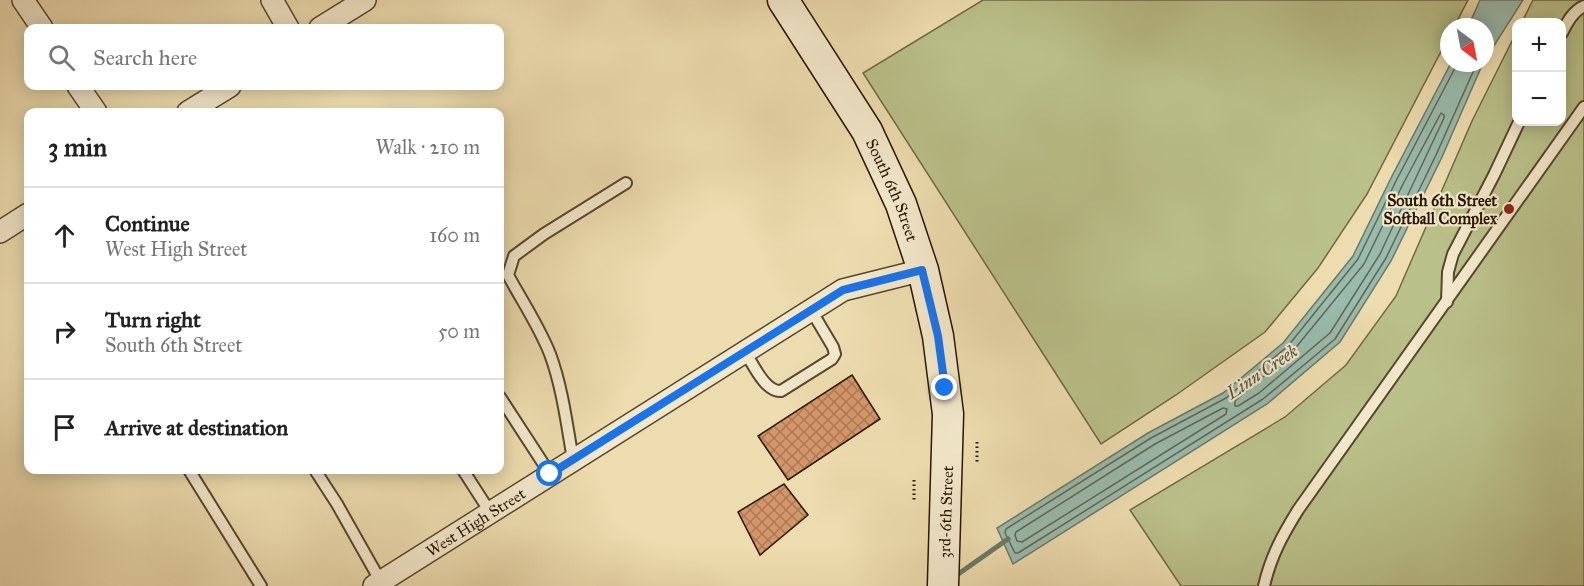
<!DOCTYPE html>
<meta charset="utf-8">
<style>
body{margin:0;font-family:"IM FELL Great Primer",serif;background:#f6f6f6;color:#222}
.controls{position:absolute;right:18px;top:18px;display:grid;overflow:hidden;border-radius:12px;box-shadow:0 3px 15px #0003}
.controls button{width:54px;height:54px;display:grid;place-items:center;padding:0;border:0;border-bottom:2px solid #e0e0e0;background:#fff;color:#222;font:30px sans-serif}
.compass{position:absolute;left:1440px;top:18px;width:54px;height:54px;border-radius:50%;background:#fff;box-shadow:0 3px 15px #0003;rotate:148deg}
.stop{position:absolute;width:18px;height:18px;margin:-14px;border:4px solid #1a73e8;border-radius:50%;background:#fff}
.stop.end{background:#1a73e8;border-color:#fff;box-shadow:0 2px 6px #0008}
.list{margin:0;padding:0;list-style:none}
h2{display:flex;justify-content:space-between;align-items:center;height:78px;margin:0;padding:0 24px;font-size:26px}
h2 small{font-size:20px;font-weight:400;color:#767676}
.list li{display:grid;grid-template-columns:39px 1fr auto;gap:18px;align-items:center;box-sizing:border-box;height:96px;padding:0 24px;border-top:2px solid #e0e0e0}
.list b{display:block;font-size:22px;white-space:nowrap}
.list p{margin:0;font-size:20px;white-space:nowrap;color:#767676}
.list em{font-size:20px;font-style:normal;color:#767676}
.icon{flex:none;width:33px;height:33px;fill:none;stroke:currentColor;stroke-width:2;stroke-linecap:round;stroke-linejoin:round}
.map{position:relative;flex:none;width:1584px;height:586px;overflow:hidden}
.search{position:absolute;background:#fff;box-shadow:0 3px 15px #0003;left:24px;top:24px;width:480px;height:66px;display:flex;align-items:center;gap:15px;box-sizing:border-box;padding:0 21px;border-radius:12px;color:#767676;font-size:22px}
.panel{position:absolute;background:#fff;box-shadow:0 3px 15px #0003;left:24px;top:108px;width:480px;height:366px;border-radius:12px}
.map>svg:first-child{display:block}
</style>
<div class="map">
<svg width="1584" height="586" viewBox="0 0 1584 586">
<defs>
<pattern id="building-cross-hatch" width="8" height="8" patternUnits="userSpaceOnUse" patternTransform="scale(1.5)"><rect width="8" height="8" fill="#d4956a"/><path d="M0 0l8 8M0 8l8-8" fill="none" stroke="#ac7855"/></pattern>
</defs>
<rect width="100%" height="100%" fill="#eddcaf"/>
<filter id="stains"><feTurbulence type="fractalNoise" baseFrequency=".00333" numOctaves="4"/><feColorMatrix values="0 0 0 0 .2 0 0 0 0 .09 0 0 0 0 .02 0 0 0 .5 -.17"/></filter>
<radialGradient id="worn" r=".72"><stop offset=".6" stop-color="#630" stop-opacity="0"/><stop offset="1" stop-color="#630" stop-opacity=".3"/></radialGradient>
<g fill="#bac08a" stroke="#706a45" stroke-width="1.5">
<polygon points="983,0 1468,0 1454,27 1449,27 1449,36 1367,194 1318,268 1265,332 1176,395 1101,444 863,73"/>
<polygon points="1533,0 1584,0 1584,586 1181,586 1130,510 1285,417 1346,365 1396,296 1472,121 1516,33 1516,122 1562,122 1562,22 1522,22"/>
</g>
<g fill="#99bbad" stroke="#6b7968" stroke-width="1.5">
<polygon points="1480,0 1523,0 1485,60 1485,27 1468,27"/>
<polygon points="1451,63 1483,63 1442,157 1391,261 1340,342 1267,404 1013,564 997,528 1148,433 1223,393 1283,343 1353,256 1391,178"/>
</g>
<g fill="none" stroke-linecap="round" stroke-linejoin="round">
<g stroke="#606856" stroke-width="1.5">
<polyline points="1456,63 1455,68 1396,181 1358,259 1288,346 1226,398 1151,438 1006,529 1005,533 1015,553 1018,553 1263,399 1335,339 1386,258 1436,155 1477,63"/>
<polygon points="1441,113 1444,115 1444,118 1380,254 1330,333 1259,393 1238,406 1235,406 1235,401 1293,351 1364,264 1403,184"/>
<polygon points="1223,408 1227,409 1226,414 1022,542 1017,541 1015,535 1016,532 1155,444"/>
</g>
<polyline stroke="#6b7968" stroke-width="5" points="954,577 1008,539"/>
</g>
<g fill="url(#building-cross-hatch)" stroke="#261500" stroke-width="1.5">
<polygon points="852,375 880,419 788,480 758,436"/>
<polygon points="784,484 808,515 760,555 738,512"/>
</g>
<g fill="none" stroke-linecap="round" stroke-linejoin="round">
<g stroke="#58472c" stroke-width="14">
<g id="service">
<path d="M1562 33C1567 22 1573 11 1584 6"/>
<polyline points="1447,302 1448,272 1453,254 1494,175 1519,122"/>
<path d="M745 352C753 364 765 392 781 391L832 359 835 354 833 347 811 310"/>
<polyline points="500,397 550,474"/>
<path d="M573 460C567 425 562 386 550 354 539 326 522 301 508 275L514 256 544 234 626 183"/>
<polyline points="189,470 261,586"/>
<polyline points="315,470 337,504 381,582"/>
<polyline points="463,470 490,512"/>
<path d="M1264 586C1271 556 1282 536 1298 510L1584 107"/>
</g>
</g>
<g stroke="#58472c" stroke-width="24">
<g id="minor">
<polyline points="23,0 42,28"/>
<polyline points="272,0 288,28"/>
<polyline points="320,28 365,0"/>
<polyline points="78,86 96,112"/>
<polyline points="188,112 230,86"/>
<polyline points="0,232 28,214"/>
<path id="s1" d="M374 586 843 290 923 270"/>
</g>
</g>
<g stroke="#261500" stroke-width="33">
<g id="secondary">
<path id="s2" d="M783 0 867 131 901 204 923 270 938 336 948 414 943 586"/>
</g>
</g>
<g stroke="#261500" stroke-width="3" stroke-dasharray="1.5 3" stroke-linecap="butt">
<polyline points="977,442 977,463"/>
<polyline points="914,480 914,502"/>
</g>
<use href="#service" stroke="#f3e8cb" stroke-width="10"/>
<use href="#minor" stroke="#f3e8cb" stroke-width="21"/>
<use href="#secondary" stroke="#f3e8cb" stroke-width="30"/>
</g>
<g fill="none" stroke-linecap="round" stroke-linejoin="round">
<polyline stroke="#1a73e8" stroke-width="8" points="550,474 843,290 922,270 938,336 945,388"/>
</g>
<circle fill="#8f2418" stroke="#f3e8cb" stroke-width="2" cx="1509" cy="209" r="6"/>
<g text-anchor="middle" dominant-baseline="central" stroke-width="4.5" stroke-linejoin="round" paint-order="stroke">
<g font-size="16" fill="#261500" stroke="#f3e8cb">
<text stroke="none"><textPath href="#s2" startOffset="220">South 6th Street</textPath></text>
<text transform="translate(946 512) rotate(-88)">3rd-6th Street</text>
<text stroke="none"><textPath href="#s1" startOffset="120">West High Street</textPath></text>
</g>
<g font-size="16" font-weight="bold" fill="#261500" stroke="#f3e8cb" text-anchor="end">
<text x="1497" y="200">South 6th Street<tspan x="1497" dy="18">Softball Complex</tspan></text>
</g>
<g font-size="18" font-style="italic" fill="#4e4f3d" stroke="#f3e8cb">
<text transform="translate(1262 372) rotate(-34)">Linn Creek</text>
</g>
</g>
<rect width="100%" height="100%" filter="url(#stains)"/>
<rect width="100%" height="100%" fill="url(#worn)"/>
</svg>
<div class="controls">
<button>+</button>
<button>−</button>
</div>
<svg class="compass" viewBox="-18 -18 36 36"><path d="M0-13l5 13h-10z" fill="#e53935"/><path d="M0 13l5-13h-10z" fill="#767676"/></svg>
<div class="stop" style="left:550px;top:474px"></div>
<div class="stop end" style="left:945px;top:388px"></div>
<div class="search"><svg class="icon" aria-label="search" viewBox="0 0 24 24"><circle cx="10" cy="10" r="6"/><path d="M15 15l6 6"/></svg>Search here</div>
<section class="panel">
<h2>3 min<small>Walk · 210 m</small></h2>
<ul class="list">
<li><svg class="icon" aria-label="ahead" viewBox="0 0 24 24"><path d="M12 20V5M6 11l6-6 6 6"/></svg><div><b>Continue</b><p>West High Street</p></div><em>160 m</em></li>
<li><svg class="icon" aria-label="right" viewBox="0 0 24 24"><path d="M7 20v-9h11M14 6l5 5-5 5"/></svg><div><b>Turn right</b><p>South 6th Street</p></div><em>50 m</em></li>
<li><svg class="icon" aria-label="arrive" viewBox="0 0 24 24"><path d="M6 21V4h12l-3 4 3 4H6"/></svg><div><b>Arrive at destination</b></div></li>
</ul>
</section>
</div>
